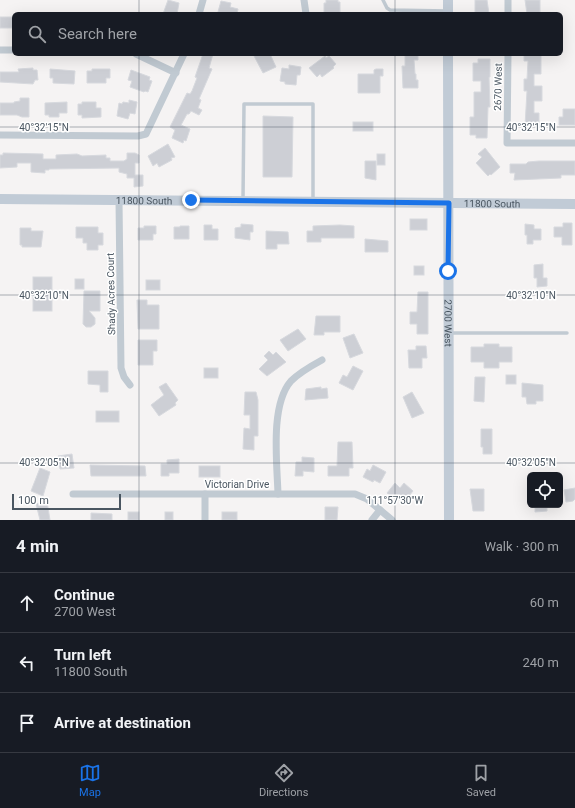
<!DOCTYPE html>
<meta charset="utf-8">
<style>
body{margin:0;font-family:Roboto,sans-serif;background:#20242c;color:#f1f3f6}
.controls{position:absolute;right:12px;bottom:12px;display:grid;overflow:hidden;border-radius:6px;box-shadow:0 4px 16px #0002}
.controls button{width:36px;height:36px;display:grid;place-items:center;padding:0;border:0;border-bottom:1px solid #363941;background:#171b24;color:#f1f3f6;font:20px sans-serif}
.scale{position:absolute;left:12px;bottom:10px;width:109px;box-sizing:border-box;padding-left:4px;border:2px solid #4a5661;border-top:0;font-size:11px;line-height:14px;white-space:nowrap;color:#4a5661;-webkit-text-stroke:3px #fff;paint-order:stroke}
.stop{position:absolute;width:12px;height:12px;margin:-9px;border:3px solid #1a73e8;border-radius:50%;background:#fff}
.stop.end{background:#1a73e8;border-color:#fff;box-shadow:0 1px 4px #0008}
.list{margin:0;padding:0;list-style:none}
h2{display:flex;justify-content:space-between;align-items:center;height:52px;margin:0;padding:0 16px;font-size:17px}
h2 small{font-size:13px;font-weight:400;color:#9ea1a6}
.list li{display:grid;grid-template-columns:26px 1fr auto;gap:12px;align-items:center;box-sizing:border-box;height:60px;padding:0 16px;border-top:1px solid #363941}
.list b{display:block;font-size:15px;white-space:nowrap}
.list p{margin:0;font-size:13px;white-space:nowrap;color:#9ea1a6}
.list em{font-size:13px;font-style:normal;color:#9ea1a6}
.icon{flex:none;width:22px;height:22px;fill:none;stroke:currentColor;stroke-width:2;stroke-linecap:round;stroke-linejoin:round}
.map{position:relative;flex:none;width:575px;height:520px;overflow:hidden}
.search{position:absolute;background:#171b24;box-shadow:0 4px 16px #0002;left:12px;right:12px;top:12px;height:44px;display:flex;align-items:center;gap:10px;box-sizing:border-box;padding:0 14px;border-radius:6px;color:#9ea1a6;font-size:15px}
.sheet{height:232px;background:#171b24}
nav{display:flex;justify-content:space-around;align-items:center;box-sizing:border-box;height:56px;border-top:1px solid #363941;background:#171b24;font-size:11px;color:#9ea1a6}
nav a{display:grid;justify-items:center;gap:2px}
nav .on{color:#1a73e8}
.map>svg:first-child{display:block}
</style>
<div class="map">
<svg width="575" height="520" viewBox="0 0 575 520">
<rect width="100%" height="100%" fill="#f5f3f3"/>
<g fill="#cdcfd5" stroke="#d7d9de">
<polygon points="168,0 179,3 177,14 163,14"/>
<polygon points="326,0 338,0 338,2 340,2 340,14 324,14 324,3 326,3"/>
<polygon points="475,0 487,0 489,14 475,14"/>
<polygon points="525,0 540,0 540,14 527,14"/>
<polygon points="221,1 231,3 230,7 238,9 237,14 218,12"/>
<rect x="0" y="17" width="14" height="11"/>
<polygon points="203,54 213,54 209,68 212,69 199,99 201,100 198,108 202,110 199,115 191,111 189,114 187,114 181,125 190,129 186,141 184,140 183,143 172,138 175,130 170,127 187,93 190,94 192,91 197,78 195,77"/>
<polygon points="253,54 270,54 276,67 263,73"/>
<polygon points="405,54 418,54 418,60 414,60 415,74 416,74 416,80 418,80 418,88 403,88 402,66 405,66"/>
<polygon points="524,54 541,54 541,74 534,74 534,86 542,86 542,101 534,101 534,113 539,113 539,126 525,126 527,91 524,91 524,79 527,79 528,61 524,61"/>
<polygon points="325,56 326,58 329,56 336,64 333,67 334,68 322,77 320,74 317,77 309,68"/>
<polygon points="478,59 490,59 490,77 489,77 490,107 488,107 487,138 476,138 476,135 470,135 470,117 474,117 474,92 481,92 481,81 473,81 473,63 478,63"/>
<polygon points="289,65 301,67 300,75 297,75 296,85 285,84 285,82 280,81 282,68 289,69"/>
<polygon points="33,68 33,70 37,70 38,80 35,80 33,84 0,82 0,72 19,72 18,69"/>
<polygon points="50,69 75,71 74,84 53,83 53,78 50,78"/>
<polygon points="92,69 110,69 110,78 106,78 106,83 87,83 87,71 92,71"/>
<polygon points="376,69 383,69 383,76 380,76 380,93 358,93 358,74 374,74 374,70"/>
<polygon points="131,70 150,77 149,80 152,81 148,92 145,91 144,92 130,87 132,81 128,80"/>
<polygon points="20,98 29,98 29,117 22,117 17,115 0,115 0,103 14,103 14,102 20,101"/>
<polygon points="129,100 137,102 135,114 130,113 128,119 117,116 119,103 122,104 123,102 129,103"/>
<polygon points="67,102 67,113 59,113 59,117 49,117 49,115 45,115 45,103"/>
<polygon points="82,102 96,102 96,108 101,108 101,117 82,118 82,115 78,115 78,104 82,104"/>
<polygon points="563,109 575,109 575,125 559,125 559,117 563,117"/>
<polygon points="263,116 293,117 292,177 263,177"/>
<rect x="353" y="122" width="20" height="9"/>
<polygon points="168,144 175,157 171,158 172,160 159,167 157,163 153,166 148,156"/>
<polygon points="485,148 500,167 491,175 490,174 488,176 476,163 482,157 478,154"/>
<polygon points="3,153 43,154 43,159 56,159 56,155 77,154 82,156 106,155 106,158 110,158 110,161 124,161 127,159 127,153 135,153 139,155 139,163 135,163 135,175 143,175 143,186 134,187 134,178 127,178 127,174 119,172 119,168 49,169 49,170 45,170 45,173 31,172 31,163 17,163 17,167 0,168 0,155 3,155"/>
<rect x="377" y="154" width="8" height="11"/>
<polygon points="365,161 376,161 376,180 365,178"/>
<polygon points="539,161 575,161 575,175 561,175 561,178 514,180 515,173 510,173 510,164 526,164 528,162"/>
<rect x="410" y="219" width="17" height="11"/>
<polygon points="563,223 572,223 572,245 562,245 562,237 554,237 554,227 563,227"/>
<polygon points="241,224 253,225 253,232 250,232 250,240 235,238 235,228 241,227"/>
<polygon points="525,224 534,225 534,229 541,229 541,240 533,240 533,244 527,244 527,235 525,235"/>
<polygon points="204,225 212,225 212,229 218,229 218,240 204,240"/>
<polygon points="340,225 354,226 354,238 321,238 321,242 307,242 307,231 313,231 313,226"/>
<polygon points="144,226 156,226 156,234 153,234 153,240 138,240 138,228 144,228"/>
<polygon points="180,226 189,226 189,239 174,239 174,227 180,227"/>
<polygon points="76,227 98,227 98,233 103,233 103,245 98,245 98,250 87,250 87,243 83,243 83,238 76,238"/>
<polygon points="20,228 31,228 31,231 43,231 41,247 22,247 22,245 20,245"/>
<polygon points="266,231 288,232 289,244 277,244 277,249 266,249"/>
<polygon points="365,239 388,241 388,252 365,252"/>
<polygon points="543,264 543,278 547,278 547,286 537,287 537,278 534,278 534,265"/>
<rect x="414" y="266" width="10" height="9"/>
<rect x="33" y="277" width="19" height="34"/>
<rect x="75" y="279" width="9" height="10"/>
<rect x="146" y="280" width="14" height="10"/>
<polygon points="84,291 100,291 100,311 89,311 95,318 95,324 91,327 86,327 83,324"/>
<polygon points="418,292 428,292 428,334 417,334 417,324 410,324 410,312 417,312"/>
<polygon points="137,300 147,300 147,305 159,305 159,329 138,329"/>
<polygon points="316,316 340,316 340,332 324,332 324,335 314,335"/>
<polygon points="298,329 306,339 288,351 280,340"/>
<polygon points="354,334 363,353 350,358 343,338"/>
<polygon points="138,340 157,340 157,351 153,351 153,365 138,365"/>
<polygon points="484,344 499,344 499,347 512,347 512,362 499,362 499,368 484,368 484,362 471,362 471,347 484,347"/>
<polygon points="416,346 426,346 427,358 422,358 422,368 409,368 408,350 416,350"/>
<polygon points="269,351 273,355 276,352 286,362 267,376 259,369 268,360 264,356"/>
<polygon points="353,366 363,371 353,390 339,383 343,375 347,377"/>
<rect x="204" y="368" width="14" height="10"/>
<polygon points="88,371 108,371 108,392 100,392 100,385 88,384"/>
<rect x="506" y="375" width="10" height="9"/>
<polygon points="475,377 485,377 484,402 474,401"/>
<polygon points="166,383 178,400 175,403 176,405 159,416 151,405 164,395 159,387"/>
<polygon points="522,383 543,385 543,401 536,401 536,404 527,404 526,397 522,397"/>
<polygon points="321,387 321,389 327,388 328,398 305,400 306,389"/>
<polygon points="245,392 256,392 258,400 258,436 254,436 254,450 243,449 244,428 250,429 250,415 244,415"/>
<polygon points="412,392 424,413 412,418 403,397"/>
<rect x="96" y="411" width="23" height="11"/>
<polygon points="481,429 492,429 492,454 483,454 483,447 481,447"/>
<polygon points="338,442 352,442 353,468 349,468 349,476 328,476 328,466 337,466"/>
<polygon points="72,454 74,468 60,469 58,456"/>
<polygon points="302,457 314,458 314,472 303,471 303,476 295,476 296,462 302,462"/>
<polygon points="179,459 179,473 169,473 169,476 161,476 161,464 167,464 167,460"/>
<polygon points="90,465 145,466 146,476 91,476"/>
<polygon points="373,465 386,472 380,483 374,480 373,482 363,477 367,469 370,471"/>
<rect x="199" y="466" width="21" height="11"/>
<polygon points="40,468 50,472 43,496 31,491"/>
<polygon points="395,483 400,488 404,483 413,491 404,502 395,495 393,498 387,493"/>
<polygon points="575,488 575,499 573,501 566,502 564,490"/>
<polygon points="470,489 484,489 484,511 473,511"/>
<polygon points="47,501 50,520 40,520 36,504"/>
<polygon points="535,505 547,505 547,511 535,512"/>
<polygon points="325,507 338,507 337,520 325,520"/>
<rect x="128" y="512" width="11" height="8"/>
<rect x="165" y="512" width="8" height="8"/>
<rect x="222" y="512" width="15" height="8"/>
<polygon points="91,513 112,514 112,520 91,520"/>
</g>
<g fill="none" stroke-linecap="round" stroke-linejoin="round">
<g stroke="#c1cad2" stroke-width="3.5">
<polyline points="383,0 387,8 390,10 448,11"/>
<polyline points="243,199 244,104 313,104 313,200"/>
<polyline points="449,333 567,333"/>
</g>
<g stroke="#c1cad2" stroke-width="7">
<polyline points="304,0 306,14"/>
<polyline points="508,0 508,14"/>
<polyline points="199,14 203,0"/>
<polyline points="0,50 14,50"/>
<polyline points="136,54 176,73"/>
<polyline points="508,54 507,143 575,143"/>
<polyline points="0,135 138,136 146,134 184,54"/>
<polyline points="119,200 121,368 124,377 130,385"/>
<polyline points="73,494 355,494 367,499 392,520"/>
<polyline points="205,494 205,520"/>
<path d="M278 494C277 462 270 405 291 381 300 372 311 366 322 360"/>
<polyline points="372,520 380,510"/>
</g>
<g stroke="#c1cbd6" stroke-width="10">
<polyline points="448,0 448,14"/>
<path id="s1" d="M448 54 449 520"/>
<path id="s2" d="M0 199 575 204"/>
</g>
</g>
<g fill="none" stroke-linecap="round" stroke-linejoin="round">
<polyline stroke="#1a73e8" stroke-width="5" points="191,200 449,203 448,271"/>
</g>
<path fill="none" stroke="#4a5661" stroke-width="1" stroke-opacity="0.45" d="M139 0V14M395 0V14M139 54V520M395 54V520M0 127H575M0 295H575M0 463H575"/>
<g text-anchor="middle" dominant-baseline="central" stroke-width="3" stroke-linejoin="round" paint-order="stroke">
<g font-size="10" fill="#4a5661" stroke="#fff">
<text transform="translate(498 87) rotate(-89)">2670 West</text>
<text stroke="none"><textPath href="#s2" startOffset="144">11800 South</textPath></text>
<text stroke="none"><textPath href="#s2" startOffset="492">11800 South</textPath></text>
<text transform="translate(111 294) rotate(-91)">Shady Acres Court</text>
<text stroke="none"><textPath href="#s1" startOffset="269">2700 West</textPath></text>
<text x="237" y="484">Victorian Drive</text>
</g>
</g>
<g font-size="10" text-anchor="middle" fill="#4a5661" stroke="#fff" stroke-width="3" stroke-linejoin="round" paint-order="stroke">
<text x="44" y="131">40°32'15"N</text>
<text x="531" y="131">40°32'15"N</text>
<text x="44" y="299">40°32'10"N</text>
<text x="531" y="299">40°32'10"N</text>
<text x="44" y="466">40°32'05"N</text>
<text x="531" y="466">40°32'05"N</text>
<text x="395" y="504">111°57'30"W</text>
</g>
</svg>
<div class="controls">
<button><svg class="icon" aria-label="locate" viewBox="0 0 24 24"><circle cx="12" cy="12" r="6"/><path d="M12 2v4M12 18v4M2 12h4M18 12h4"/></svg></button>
</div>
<div class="scale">100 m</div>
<div class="stop" style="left:448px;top:271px"></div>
<div class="stop end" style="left:191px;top:200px"></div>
<div class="search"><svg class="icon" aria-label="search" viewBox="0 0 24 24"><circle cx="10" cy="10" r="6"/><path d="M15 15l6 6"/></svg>Search here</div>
</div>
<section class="sheet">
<h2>4 min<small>Walk · 300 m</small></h2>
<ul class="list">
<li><svg class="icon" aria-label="ahead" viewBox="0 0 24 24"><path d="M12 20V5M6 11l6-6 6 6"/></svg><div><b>Continue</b><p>2700 West</p></div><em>60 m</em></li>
<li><svg class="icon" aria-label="left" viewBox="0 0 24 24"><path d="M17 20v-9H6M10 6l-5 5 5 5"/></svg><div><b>Turn left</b><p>11800 South</p></div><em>240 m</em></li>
<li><svg class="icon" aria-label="arrive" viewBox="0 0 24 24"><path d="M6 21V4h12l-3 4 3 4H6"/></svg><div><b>Arrive at destination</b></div></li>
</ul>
</section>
<nav>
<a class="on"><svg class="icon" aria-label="map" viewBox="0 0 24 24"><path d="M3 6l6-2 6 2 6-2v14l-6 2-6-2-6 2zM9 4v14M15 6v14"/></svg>Map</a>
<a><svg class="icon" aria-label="directions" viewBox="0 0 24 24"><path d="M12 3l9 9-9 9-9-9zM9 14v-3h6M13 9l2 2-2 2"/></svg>Directions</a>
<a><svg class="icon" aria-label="saved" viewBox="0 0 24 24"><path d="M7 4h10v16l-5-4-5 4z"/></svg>Saved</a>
</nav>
